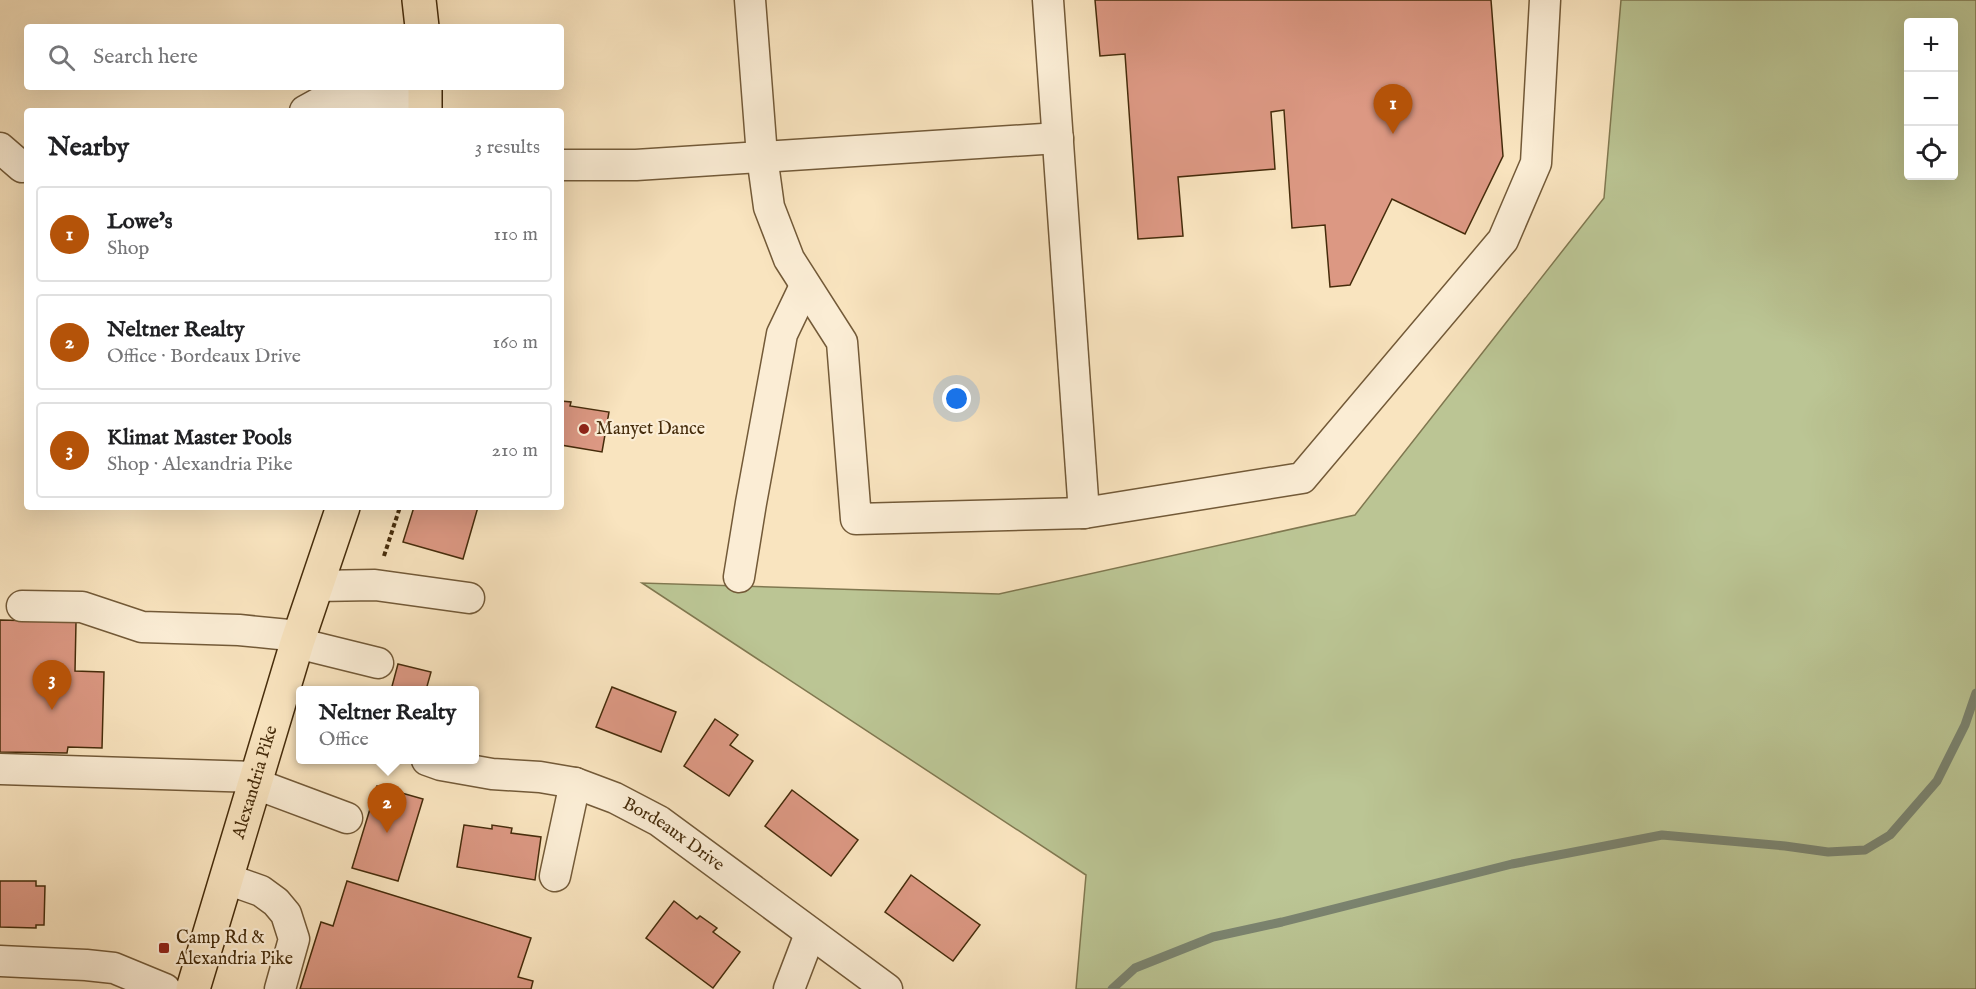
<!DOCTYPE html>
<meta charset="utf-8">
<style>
body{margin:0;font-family:"IM FELL English",serif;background:#f2f2f2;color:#202124}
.controls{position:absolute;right:18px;top:18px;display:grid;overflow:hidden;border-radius:6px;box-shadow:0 6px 24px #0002}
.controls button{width:54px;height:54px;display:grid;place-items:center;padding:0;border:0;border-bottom:2px solid #e0e0e0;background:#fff;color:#202124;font:30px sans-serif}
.you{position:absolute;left:957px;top:399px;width:21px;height:21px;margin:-15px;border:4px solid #fff;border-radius:50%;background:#1a73e8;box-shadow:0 0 0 9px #1a73e833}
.badge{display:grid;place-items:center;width:39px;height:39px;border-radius:50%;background:#b45309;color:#fff;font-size:20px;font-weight:700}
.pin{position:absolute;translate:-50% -50px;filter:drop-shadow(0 2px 3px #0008)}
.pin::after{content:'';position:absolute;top:32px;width:21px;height:18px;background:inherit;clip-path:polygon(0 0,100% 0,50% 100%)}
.popup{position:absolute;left:296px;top:686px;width:183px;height:78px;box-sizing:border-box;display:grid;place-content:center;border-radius:6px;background:#fff;filter:drop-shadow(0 2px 4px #0005);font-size:20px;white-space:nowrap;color:#757577}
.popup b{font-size:22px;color:#202124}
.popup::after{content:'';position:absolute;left:50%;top:100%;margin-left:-12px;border:12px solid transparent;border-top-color:#fff}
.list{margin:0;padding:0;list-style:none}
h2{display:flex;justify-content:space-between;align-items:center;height:78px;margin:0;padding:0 24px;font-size:26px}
h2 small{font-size:20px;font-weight:400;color:#757577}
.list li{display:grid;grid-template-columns:39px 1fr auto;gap:18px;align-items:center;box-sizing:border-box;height:96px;margin:0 12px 12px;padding:0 12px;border:2px solid #e0e0e0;border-radius:6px}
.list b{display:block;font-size:22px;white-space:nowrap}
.list p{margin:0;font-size:20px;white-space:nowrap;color:#757577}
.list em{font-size:20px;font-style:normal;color:#757577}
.icon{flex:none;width:33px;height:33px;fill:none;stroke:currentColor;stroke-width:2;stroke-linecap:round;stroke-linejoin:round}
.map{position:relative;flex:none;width:1976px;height:989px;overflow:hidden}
.search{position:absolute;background:#fff;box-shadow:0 6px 24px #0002;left:24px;top:24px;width:540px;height:66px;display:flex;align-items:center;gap:15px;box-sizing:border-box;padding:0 21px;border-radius:6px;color:#757577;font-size:22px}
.panel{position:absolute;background:#fff;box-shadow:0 6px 24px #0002;left:24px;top:108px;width:540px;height:402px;border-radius:6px}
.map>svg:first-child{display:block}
</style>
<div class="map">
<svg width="1976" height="989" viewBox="0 0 1976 989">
<rect width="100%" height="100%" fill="#f9e4bf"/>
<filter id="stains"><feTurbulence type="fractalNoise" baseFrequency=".00333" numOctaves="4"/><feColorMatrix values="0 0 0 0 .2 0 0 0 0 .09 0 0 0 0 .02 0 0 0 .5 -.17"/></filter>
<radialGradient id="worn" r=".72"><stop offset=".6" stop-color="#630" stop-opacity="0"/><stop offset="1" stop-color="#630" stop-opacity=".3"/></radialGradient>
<path fill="#bbc594" stroke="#807850" stroke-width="1.5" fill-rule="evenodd" d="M1621 0H1976V989H1076L1086 875 642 583 999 594 1355 515 1604 198ZM1908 22H1954V176H1908Z"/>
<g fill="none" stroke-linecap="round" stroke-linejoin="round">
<polyline stroke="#7b8470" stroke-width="9" points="1112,989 1135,968 1213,937 1282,922 1512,864 1662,835 1785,846 1828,852 1865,850 1890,835 1937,781 1965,725 1976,693"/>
</g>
<g fill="#dc9883" stroke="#462c0b" stroke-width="1.5">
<polygon points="1095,0 1491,0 1503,156 1465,234 1392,199 1350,285 1330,287 1325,225 1292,228 1284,110 1271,112 1275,169 1178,177 1183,236 1138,239 1125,54 1100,56"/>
<polygon points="561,401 571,402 570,406 609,412 602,452 561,445"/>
<polygon points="414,507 478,507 463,559 403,542"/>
<polygon points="0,620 76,622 75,671 104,672 102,748 68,747 67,753 0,752"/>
<polygon points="398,664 431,672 426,690 391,690"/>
<polygon points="612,687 676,712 661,752 596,727"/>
<polygon points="715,719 738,735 730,745 753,761 729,796 684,766"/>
<polygon points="377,786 423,799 398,881 352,868"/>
<polygon points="792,790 858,840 831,876 765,826"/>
<polygon points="464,825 492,829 492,825 512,828 511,833 541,837 535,880 457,867"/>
<polygon points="911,875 980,925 953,961 885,912"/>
<polygon points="0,881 36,881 36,886 45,886 44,925 36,925 36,928 0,927"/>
<polygon points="347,881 531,938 518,977 533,981 531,989 300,989 321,922 333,926"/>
<polygon points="674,901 697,919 700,916 717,928 713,932 740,952 713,988 646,938"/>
</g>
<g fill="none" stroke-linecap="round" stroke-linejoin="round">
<g stroke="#735a38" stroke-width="33">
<g id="minor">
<polyline points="750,0 762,156 769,207 789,259 842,342 856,519 1084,513 1302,478 1503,240 1536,163 1545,0"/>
<polyline points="1048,0 1084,513"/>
<polyline points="305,111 334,95 425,95"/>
<polyline points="0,148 22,167"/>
<polyline points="561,165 636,165 1058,138"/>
<polyline points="739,577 751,503 782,334 805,286"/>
<polyline points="316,586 375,585 469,598"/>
<polyline points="22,606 82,607 142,627 239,630 299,636"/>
<polyline points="297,643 378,663"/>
<path id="s1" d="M427 760 441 765 492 774 540 777 575 783 615 798 659 821 887 989"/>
<polyline points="0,769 258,777"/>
<polyline points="256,784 347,818"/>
<polyline points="555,876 575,783"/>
<polyline points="227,879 261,891 276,902 286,914 294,939 280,989"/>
<polyline points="0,961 86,965 114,968 165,989"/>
<polyline points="789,989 810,934"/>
</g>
</g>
<g stroke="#462c0b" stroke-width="36">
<g id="major">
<polyline points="419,0 422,27"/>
<polyline points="425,87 425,111"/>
<path id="s2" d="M193 989 297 643 343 507"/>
</g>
</g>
<polyline stroke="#462c0b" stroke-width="4" stroke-dasharray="4.5 3" stroke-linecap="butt" points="384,556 400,507"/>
<use href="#minor" stroke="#fbedd5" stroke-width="30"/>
<use href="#major" stroke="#f9e4bf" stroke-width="33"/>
</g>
<g fill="#8f2418" stroke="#fbedd5" stroke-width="2">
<circle cx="584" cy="429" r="6"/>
<rect x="158" y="942" width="12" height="12" rx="3"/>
</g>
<g text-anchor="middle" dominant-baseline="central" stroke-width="4.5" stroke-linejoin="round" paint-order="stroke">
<g font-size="18" fill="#462c0b" stroke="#fbedd5" text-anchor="start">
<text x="596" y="429">Manyet Dance</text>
<text x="176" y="938">Camp Rd &amp;<tspan x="176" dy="21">Alexandria Pike</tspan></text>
</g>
<g font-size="18" fill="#462c0b" stroke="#fbedd5">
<text stroke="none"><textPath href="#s2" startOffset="216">Alexandria Pike</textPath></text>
<text stroke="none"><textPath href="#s1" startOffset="262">Bordeaux Drive</textPath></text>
</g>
</g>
<rect width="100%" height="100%" filter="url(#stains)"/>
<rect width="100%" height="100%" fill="url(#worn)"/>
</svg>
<div class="controls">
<button>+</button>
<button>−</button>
<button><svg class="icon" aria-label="locate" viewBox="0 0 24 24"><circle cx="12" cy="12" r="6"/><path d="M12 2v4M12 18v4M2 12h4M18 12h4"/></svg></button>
</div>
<div class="you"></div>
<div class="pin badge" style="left:1393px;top:134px">1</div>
<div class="pin badge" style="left:387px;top:833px">2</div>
<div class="popup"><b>Neltner Realty</b>Office</div>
<div class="pin badge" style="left:52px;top:710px">3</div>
<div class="search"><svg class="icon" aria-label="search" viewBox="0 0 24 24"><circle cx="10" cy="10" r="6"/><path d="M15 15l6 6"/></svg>Search here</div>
<section class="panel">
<h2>Nearby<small>3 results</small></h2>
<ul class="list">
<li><span class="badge">1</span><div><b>Lowe's</b><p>Shop</p></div><em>110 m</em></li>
<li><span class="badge">2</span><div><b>Neltner Realty</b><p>Office · Bordeaux Drive</p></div><em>160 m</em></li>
<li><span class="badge">3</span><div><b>Klimat Master Pools</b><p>Shop · Alexandria Pike</p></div><em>210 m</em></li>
</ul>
</section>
</div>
